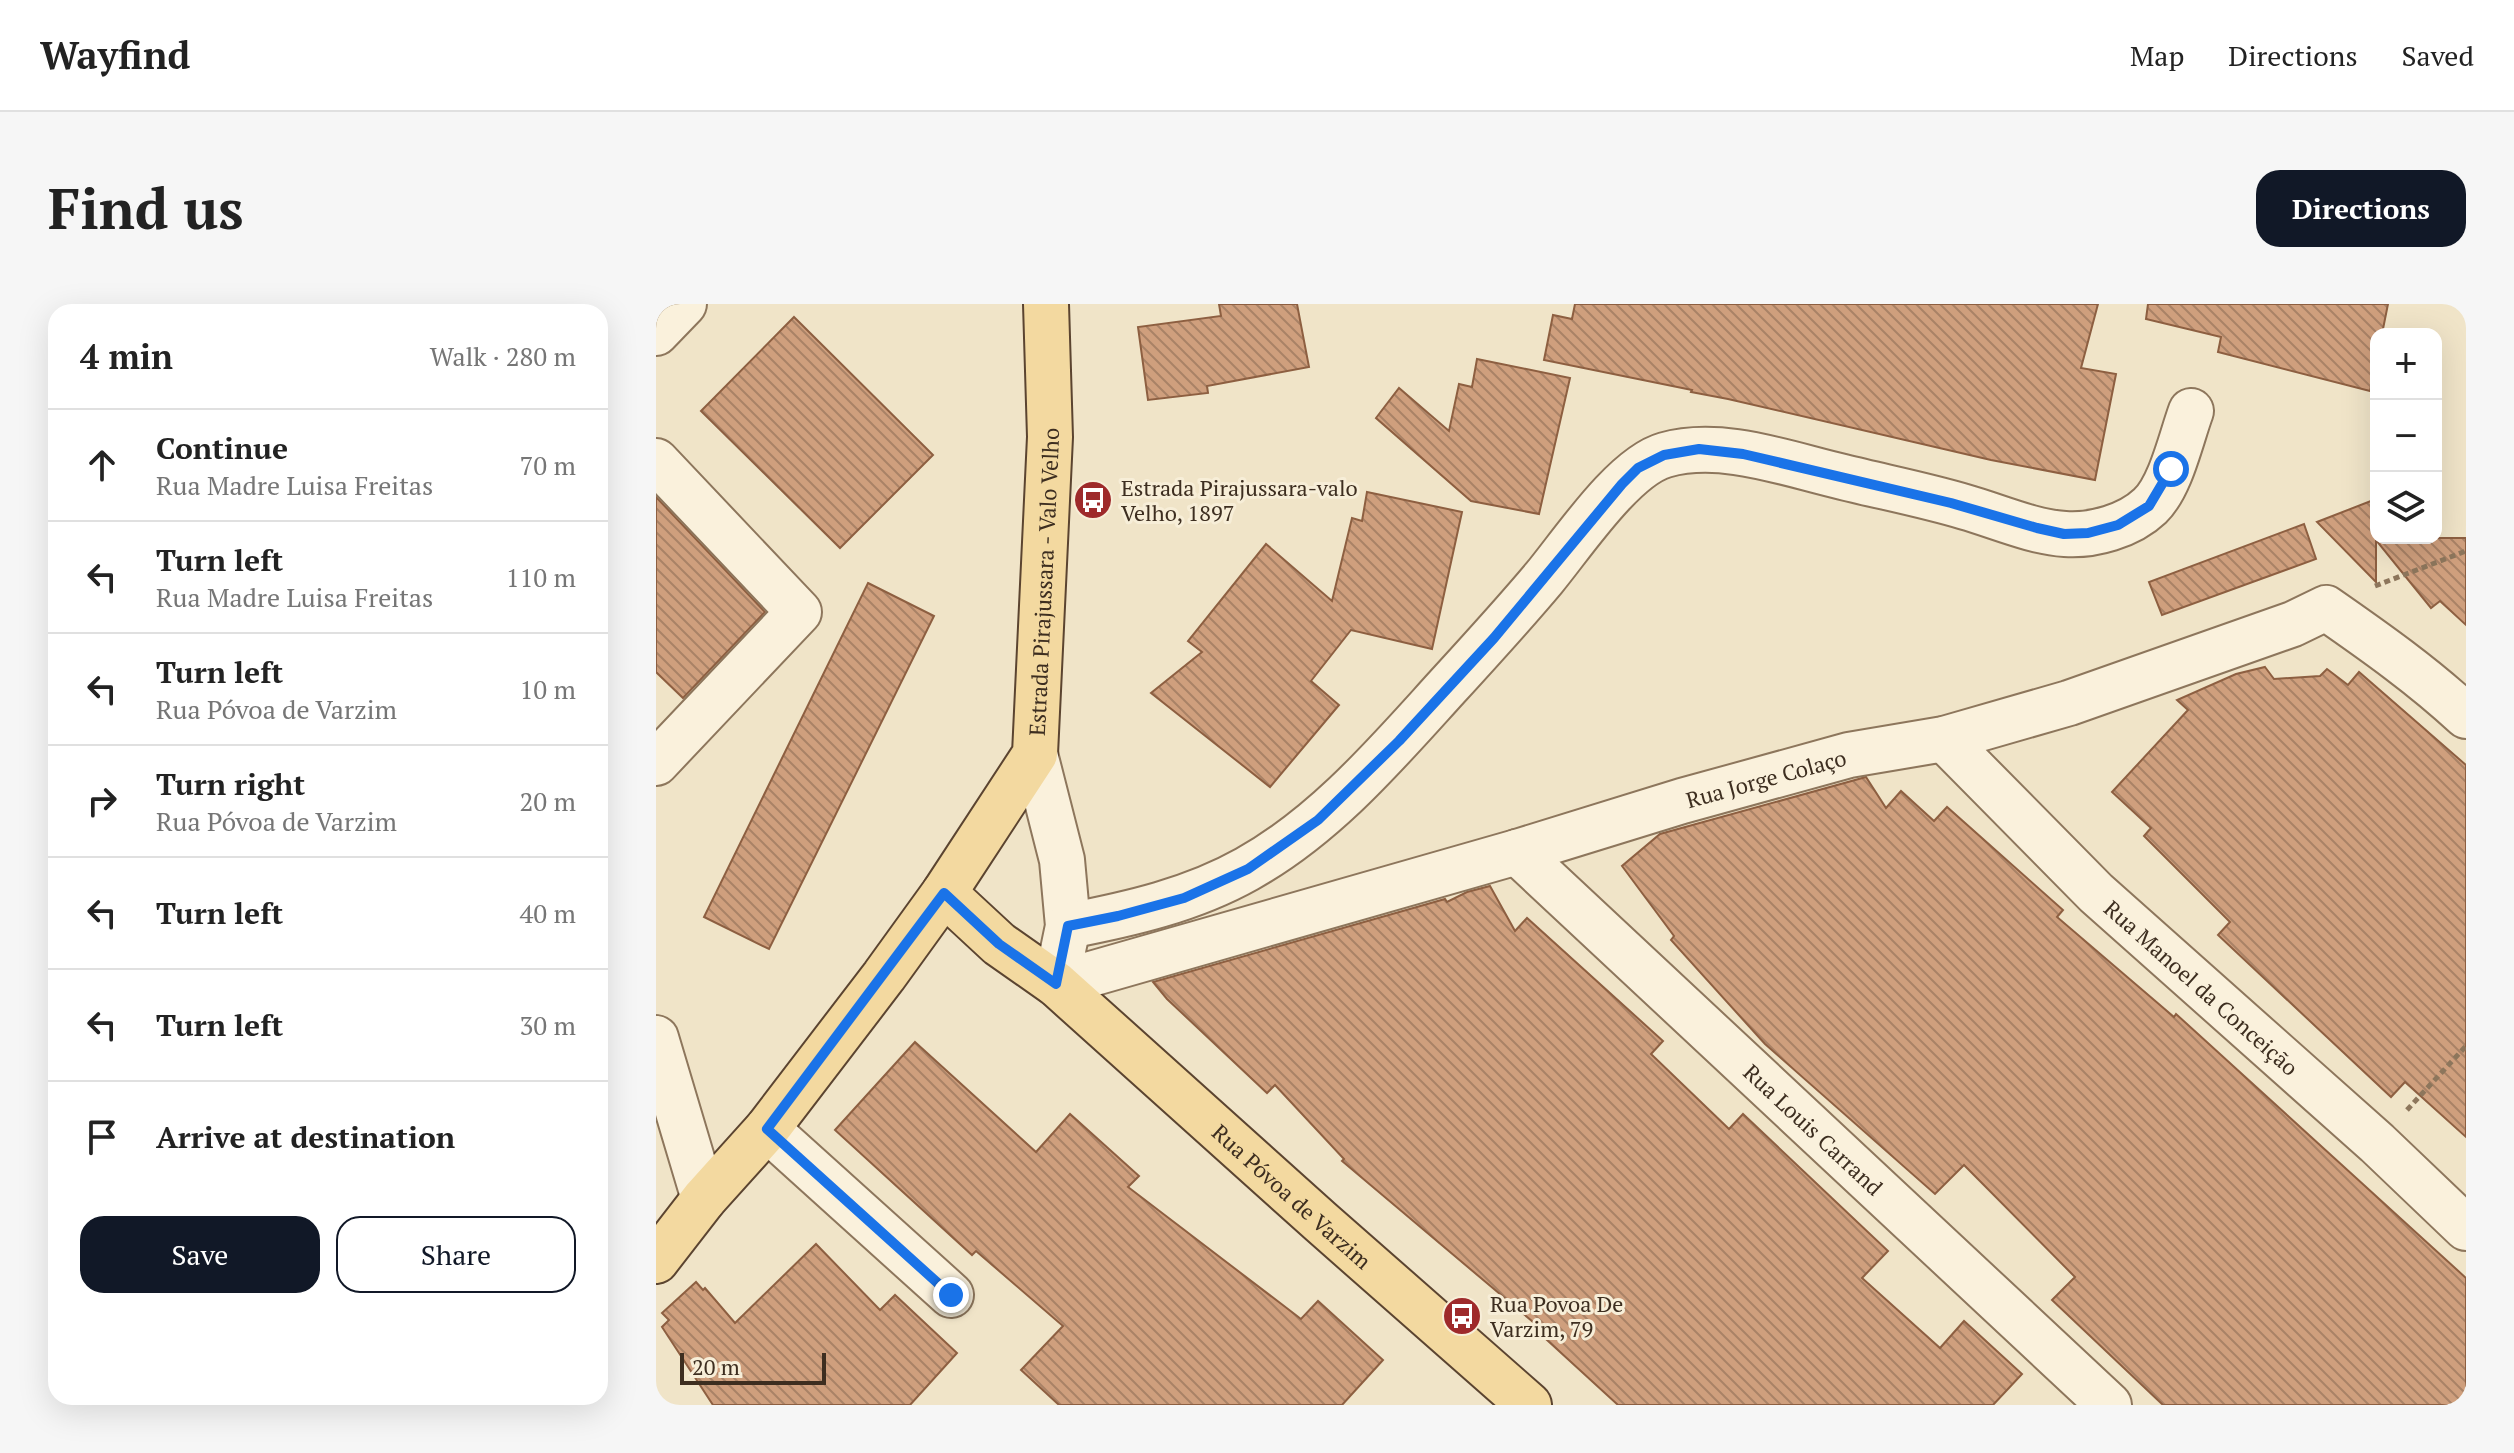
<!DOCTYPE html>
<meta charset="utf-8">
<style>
body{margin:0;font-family:"PT Serif",serif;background:#f6f6f6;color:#222}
.controls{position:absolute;right:24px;top:24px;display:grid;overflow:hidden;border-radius:16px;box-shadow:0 8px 32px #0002}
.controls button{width:72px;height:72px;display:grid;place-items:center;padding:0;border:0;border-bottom:2px solid #e0e0e0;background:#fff;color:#222;font:40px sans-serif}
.scale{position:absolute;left:24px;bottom:20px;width:146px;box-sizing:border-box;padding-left:8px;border:4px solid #3d2e20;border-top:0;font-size:22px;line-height:28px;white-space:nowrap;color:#3d2e20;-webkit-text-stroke:6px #f7eed8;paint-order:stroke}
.stop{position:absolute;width:24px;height:24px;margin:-18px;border:6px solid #1a73e8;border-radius:50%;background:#fff}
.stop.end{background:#1a73e8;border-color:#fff;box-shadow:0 2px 8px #0008}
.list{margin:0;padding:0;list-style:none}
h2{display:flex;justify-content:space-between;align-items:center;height:104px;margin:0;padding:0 32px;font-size:34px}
h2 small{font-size:26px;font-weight:400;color:#767676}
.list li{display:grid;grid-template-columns:52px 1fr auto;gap:24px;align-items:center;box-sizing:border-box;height:112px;padding:0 32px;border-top:2px solid #e0e0e0}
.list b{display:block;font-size:30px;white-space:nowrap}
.list p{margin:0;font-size:26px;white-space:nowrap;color:#767676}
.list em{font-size:26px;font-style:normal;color:#767676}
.actions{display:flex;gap:16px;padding:24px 32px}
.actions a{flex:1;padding:18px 0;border:2px solid #111827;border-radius:24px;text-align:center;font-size:28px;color:#111827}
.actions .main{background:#111827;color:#fff}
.icon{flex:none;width:44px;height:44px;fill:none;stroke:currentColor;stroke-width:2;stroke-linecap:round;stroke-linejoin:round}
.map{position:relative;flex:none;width:1810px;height:1101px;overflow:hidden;border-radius:24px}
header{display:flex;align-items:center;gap:48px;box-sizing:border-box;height:112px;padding:0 40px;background:#fff;border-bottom:2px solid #e0e0e0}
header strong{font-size:38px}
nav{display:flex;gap:44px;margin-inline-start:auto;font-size:28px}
.intro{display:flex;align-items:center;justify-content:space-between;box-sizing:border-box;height:192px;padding:0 48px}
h1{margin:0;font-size:56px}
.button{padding:20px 36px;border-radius:24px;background:#111827;color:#fff;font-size:28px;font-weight:700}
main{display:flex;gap:48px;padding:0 48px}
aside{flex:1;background:#fff;border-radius:24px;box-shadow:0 8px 32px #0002}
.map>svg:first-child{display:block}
</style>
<header>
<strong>Wayfind</strong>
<nav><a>Map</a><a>Directions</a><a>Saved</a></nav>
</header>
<div class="intro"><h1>Find us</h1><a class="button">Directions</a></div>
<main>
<aside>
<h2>4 min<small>Walk · 280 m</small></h2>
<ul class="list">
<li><svg class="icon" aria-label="ahead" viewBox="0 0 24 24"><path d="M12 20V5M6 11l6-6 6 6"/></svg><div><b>Continue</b><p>Rua Madre Luisa Freitas</p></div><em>70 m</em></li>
<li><svg class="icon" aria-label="left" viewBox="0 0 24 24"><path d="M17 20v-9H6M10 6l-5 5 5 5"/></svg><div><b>Turn left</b><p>Rua Madre Luisa Freitas</p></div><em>110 m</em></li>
<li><svg class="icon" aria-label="left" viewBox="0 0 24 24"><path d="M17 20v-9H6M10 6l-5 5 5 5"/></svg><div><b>Turn left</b><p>Rua Póvoa de Varzim</p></div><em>10 m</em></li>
<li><svg class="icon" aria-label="right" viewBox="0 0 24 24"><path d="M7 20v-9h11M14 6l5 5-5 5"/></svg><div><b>Turn right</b><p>Rua Póvoa de Varzim</p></div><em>20 m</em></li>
<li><svg class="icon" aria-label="left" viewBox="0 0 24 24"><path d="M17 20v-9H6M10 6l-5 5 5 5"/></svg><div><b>Turn left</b></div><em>40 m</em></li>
<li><svg class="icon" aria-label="left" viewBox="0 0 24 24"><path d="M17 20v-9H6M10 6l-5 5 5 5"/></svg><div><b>Turn left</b></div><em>30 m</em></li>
<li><svg class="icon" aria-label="arrive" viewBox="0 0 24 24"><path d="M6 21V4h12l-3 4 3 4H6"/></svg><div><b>Arrive at destination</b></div></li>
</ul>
<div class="actions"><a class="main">Save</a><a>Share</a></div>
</aside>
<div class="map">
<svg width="1810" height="1101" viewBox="0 0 1810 1101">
<defs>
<pattern id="building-back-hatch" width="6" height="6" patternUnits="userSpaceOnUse" patternTransform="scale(2)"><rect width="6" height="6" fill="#cf9f7d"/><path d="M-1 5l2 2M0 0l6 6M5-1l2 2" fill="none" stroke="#a98266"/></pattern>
</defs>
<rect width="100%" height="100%" fill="#f0e4c8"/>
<g fill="url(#building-back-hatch)" stroke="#8d5f41" stroke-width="2">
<polygon points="563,0 641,0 653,63 551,82 552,89 492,96 482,23 565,12"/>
<polygon points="919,0 1442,0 1425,64 1460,70 1439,176 1335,156 1072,95 1035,88 1036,86 888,56 897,11 916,15"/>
<polygon points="1492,0 1732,0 1726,30 1720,30 1720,59 1714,87 1562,48 1565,33 1490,15"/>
<polygon points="138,13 277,151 184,244 45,107"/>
<polygon points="821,55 914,74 883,210 815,197 720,114 743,84 793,127 803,80 816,83"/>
<polygon points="711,188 806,208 776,345 695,326 655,377 683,401 614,483 495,389 546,348 532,337 610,240 676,297 696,214 706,217"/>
<polygon points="0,193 109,308 27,394 0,368"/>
<polygon points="1720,195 1720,234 1810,234 1810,321 1784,297 1775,304 1720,236 1720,278 1661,218"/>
<polygon points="1648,220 1660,255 1506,311 1493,278"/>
<polygon points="212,279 278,312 113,645 48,613"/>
<polygon points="1609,363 1618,375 1664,372 1671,365 1692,381 1703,368 1810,461 1810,833 1749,778 1735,793 1562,631 1574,618 1488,532 1495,524 1456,488 1532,406 1521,396 1580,370"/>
<polygon points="1210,473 1230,504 1245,487 1278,517 1291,503 1407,606 1401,613 1518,713 1520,710 1810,974 1810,1101 1507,1101 1396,996 1419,973 1308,861 1279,890 1109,740 1015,636 1018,632 966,562 1004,530"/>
<polygon points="834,582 859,627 871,614 1007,737 995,750 1073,825 1087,810 1232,947 1206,974 1284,1044 1308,1017 1366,1070 1337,1101 962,1101 880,1026 883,1023 686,857 688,855 619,781 611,789 511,695 497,678 789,595 791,598 811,588"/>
<polygon points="259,738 380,848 414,810 483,872 472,883 645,1015 662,997 727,1056 686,1101 403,1101 365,1066 407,1022 320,947 316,951 179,826"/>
<polygon points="160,940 224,1006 239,991 301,1049 254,1101 57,1101 6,1023 13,1016 6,1009 40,978 47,986 49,984 79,1019"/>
</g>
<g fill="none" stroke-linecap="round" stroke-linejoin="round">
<g stroke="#8d765c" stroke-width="48">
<g id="minor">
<polyline points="0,29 28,0"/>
<polyline points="0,157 143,308 0,459"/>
<path id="s1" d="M1288 435 1440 589 1721 839 1810 924"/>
<path id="s2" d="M379 450 406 556 412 622 400 680 861 548 1026 497 1193 451 1288 435 1413 399 1637 320 1670 304C1719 338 1767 372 1810 412"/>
<path id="s3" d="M861 548 1453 1101"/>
<path d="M412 622C474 610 536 596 591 565 670 521 731 449 791 383 824 347 857 311 888 274 917 239 967 163 1009 151 1066 135 1131 160 1187 173 1227 183 1269 191 1309 203 1341 212 1376 228 1409 230 1437 232 1473 222 1494 202 1515 182 1525 134 1535 107"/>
<polyline points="0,734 48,895"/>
<polyline points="111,825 295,991"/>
</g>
</g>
<g stroke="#5b4430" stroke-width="48">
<g id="major">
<path id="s4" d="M288 589 343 640 400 680 665 918 873 1101"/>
<path id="s5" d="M0 957 48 895 111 825 228 672 288 589 379 450 394 133 390 0"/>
</g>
</g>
<g stroke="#8d765c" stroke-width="5" stroke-dasharray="6 4" stroke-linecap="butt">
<polyline points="1719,282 1810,247"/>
<polyline points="1751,806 1810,742"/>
</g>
<use href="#minor" stroke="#faf1dc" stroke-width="44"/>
<use href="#major" stroke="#f3d9a0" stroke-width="44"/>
</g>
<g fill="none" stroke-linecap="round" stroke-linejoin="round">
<polyline stroke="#1a73e8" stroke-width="10" points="295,991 111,825 288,589 343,640 400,680 412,622 462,612 528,594 592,565 662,516 743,437 838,334 966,180 982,164 1008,151 1043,145 1087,150 1295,199 1381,224 1408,230 1432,229 1462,221 1493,202 1515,165"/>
</g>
<defs>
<g id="bus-disc" transform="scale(2)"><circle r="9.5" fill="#9e2a2b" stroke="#f7eed8"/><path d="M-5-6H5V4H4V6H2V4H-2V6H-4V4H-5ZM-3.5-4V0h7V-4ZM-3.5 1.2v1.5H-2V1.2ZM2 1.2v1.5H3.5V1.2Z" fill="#fff"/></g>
</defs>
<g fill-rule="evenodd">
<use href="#bus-disc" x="437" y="196"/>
<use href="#bus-disc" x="806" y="1012"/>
</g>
<g text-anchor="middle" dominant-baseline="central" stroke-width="6" stroke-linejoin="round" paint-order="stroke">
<g font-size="22" fill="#3d2e20" stroke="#f7eed8" text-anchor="start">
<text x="465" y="183">Estrada Pirajussara-valo<tspan x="465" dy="25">Velho, 1897</tspan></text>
<text x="834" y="999">Rua Povoa De<tspan x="834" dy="25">Varzim, 79</tspan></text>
</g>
<g font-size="22" fill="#3d2e20" stroke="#f7eed8">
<text stroke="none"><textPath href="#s5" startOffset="806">Estrada Pirajussara - Valo Velho</textPath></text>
<text stroke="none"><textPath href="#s2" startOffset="974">Rua Jorge Colaço</textPath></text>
<text stroke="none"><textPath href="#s1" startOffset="358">Rua Manoel da Conceição</textPath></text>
<text stroke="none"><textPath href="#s3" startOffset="406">Rua Louis Carrand</textPath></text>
<text stroke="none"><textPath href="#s4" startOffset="462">Rua Póvoa de Varzim</textPath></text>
</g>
</g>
</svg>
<div class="controls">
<button>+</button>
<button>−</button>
<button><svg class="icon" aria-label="layers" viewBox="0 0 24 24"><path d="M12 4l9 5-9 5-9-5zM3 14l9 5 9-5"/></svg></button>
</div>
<div class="scale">20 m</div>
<div class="stop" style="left:1515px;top:165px"></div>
<div class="stop end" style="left:295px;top:991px"></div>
</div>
</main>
